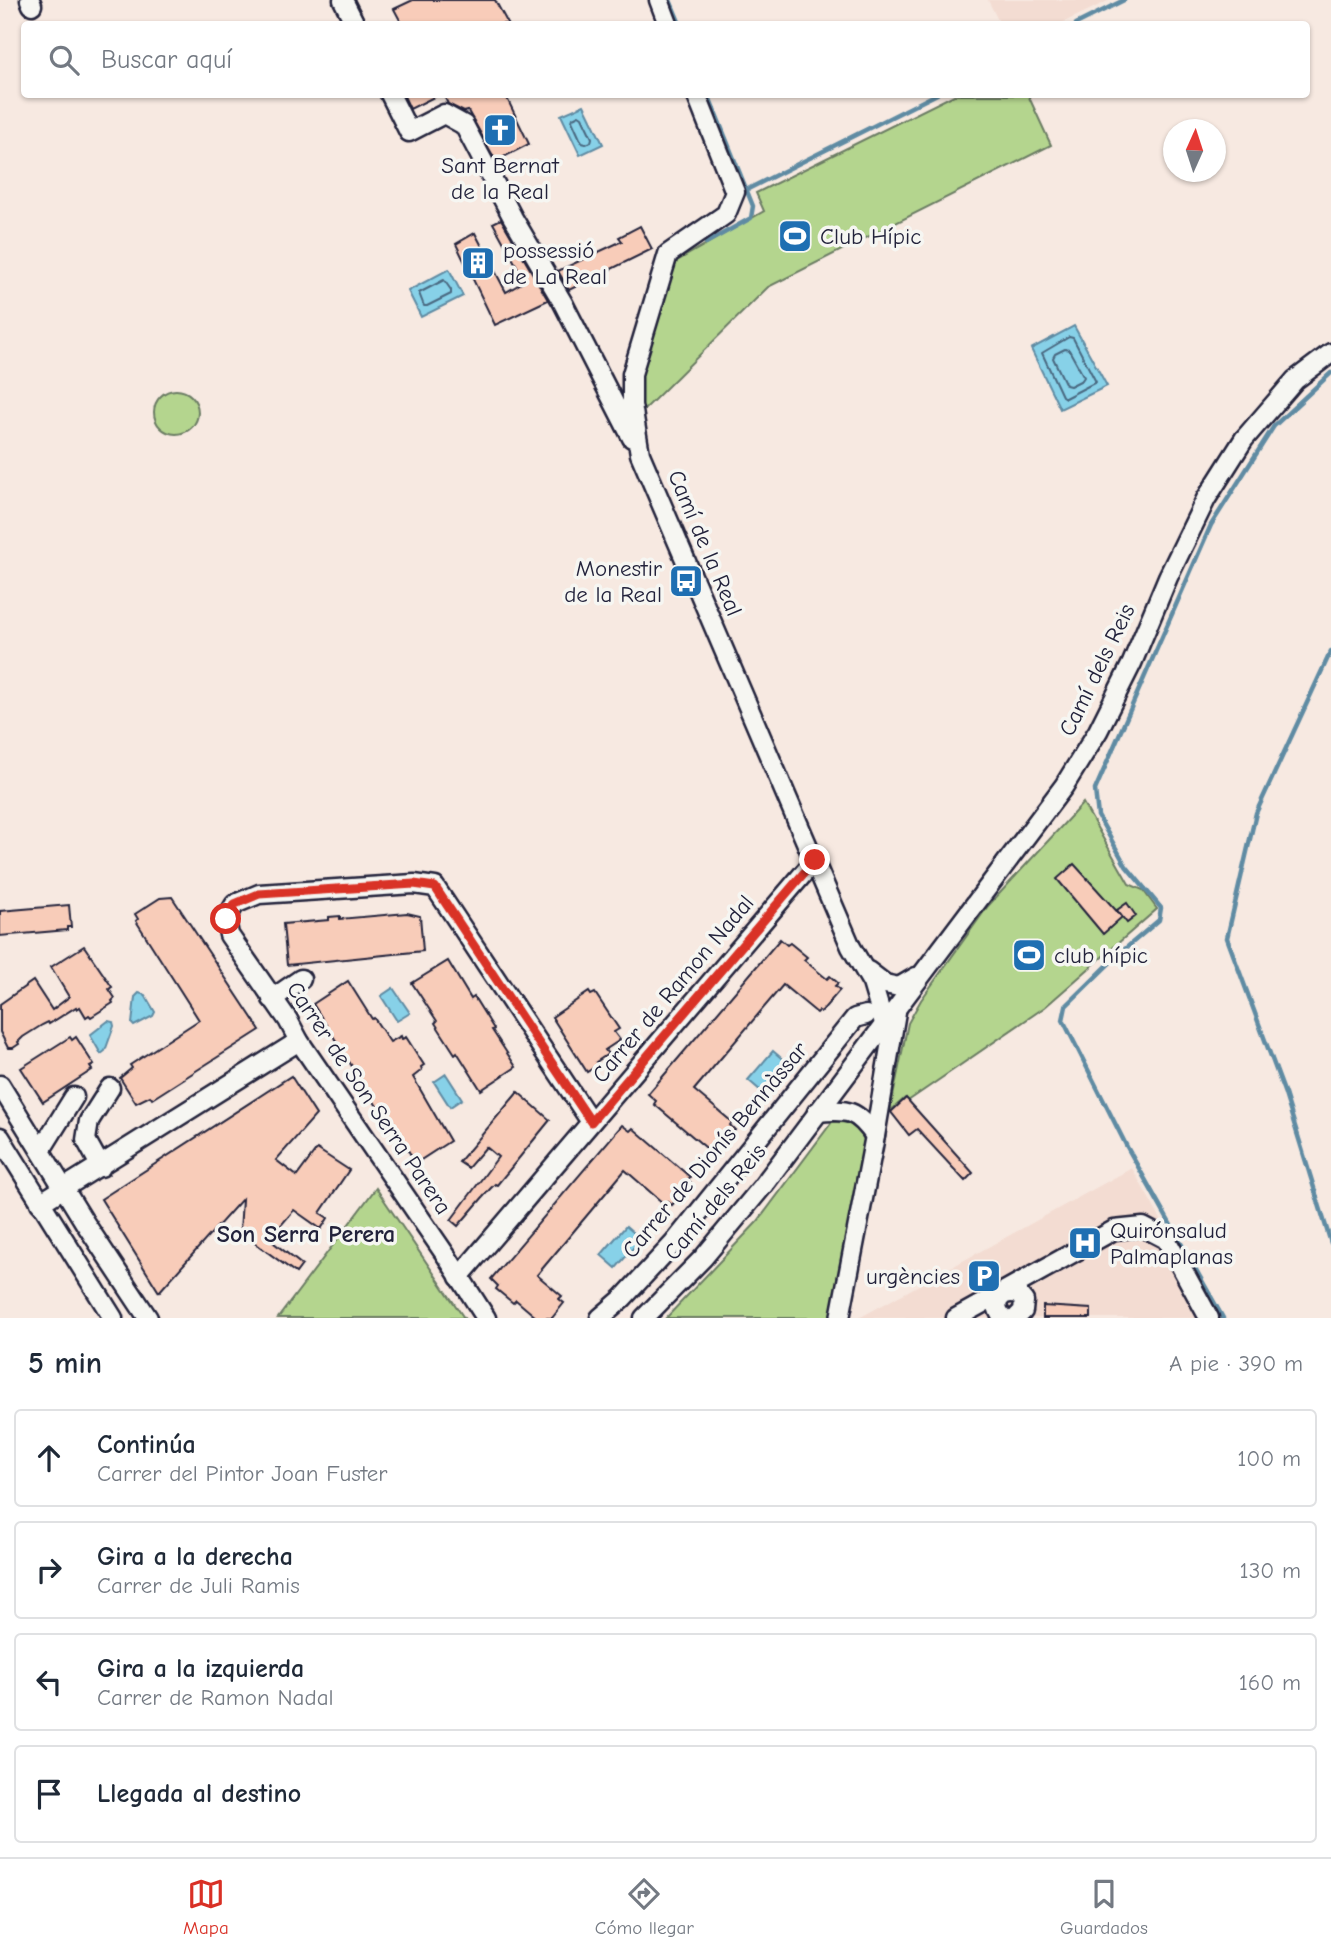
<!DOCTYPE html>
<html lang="es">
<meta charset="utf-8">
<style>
body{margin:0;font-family:"Comic Neue",sans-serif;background:#f6f6f7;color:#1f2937}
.compass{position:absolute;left:1163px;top:119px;width:63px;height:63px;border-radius:50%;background:#fff;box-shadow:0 2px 5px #0004;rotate:3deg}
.stop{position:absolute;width:21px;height:21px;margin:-16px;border:5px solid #d93025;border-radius:50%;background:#fff}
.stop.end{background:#d93025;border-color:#fff;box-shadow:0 2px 7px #0008}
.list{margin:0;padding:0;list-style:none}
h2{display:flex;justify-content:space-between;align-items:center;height:91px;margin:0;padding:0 28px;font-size:30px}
h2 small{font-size:23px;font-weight:400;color:#747a83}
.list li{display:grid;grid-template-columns:46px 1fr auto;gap:21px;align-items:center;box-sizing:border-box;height:98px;margin:0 14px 14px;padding:0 14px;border:2px solid #e0e1e3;border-radius:7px}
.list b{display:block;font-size:26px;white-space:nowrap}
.list p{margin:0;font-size:23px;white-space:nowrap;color:#747a83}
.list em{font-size:23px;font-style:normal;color:#747a83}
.icon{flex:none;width:38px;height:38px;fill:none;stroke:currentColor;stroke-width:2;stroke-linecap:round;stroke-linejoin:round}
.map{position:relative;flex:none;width:1331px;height:1318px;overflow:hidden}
.search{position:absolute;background:#fff;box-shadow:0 2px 5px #0004;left:21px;right:21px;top:21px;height:77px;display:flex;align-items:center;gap:18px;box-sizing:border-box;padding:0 24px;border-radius:7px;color:#747a83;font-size:26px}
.sheet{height:539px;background:#fff}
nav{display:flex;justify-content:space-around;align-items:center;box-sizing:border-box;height:98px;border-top:2px solid #e0e1e3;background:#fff;font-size:19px;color:#747a83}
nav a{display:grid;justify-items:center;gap:4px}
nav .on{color:#d93025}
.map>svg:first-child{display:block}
</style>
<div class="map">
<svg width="1331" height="1318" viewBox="0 0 1331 1318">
<rect width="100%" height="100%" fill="#f7e9e1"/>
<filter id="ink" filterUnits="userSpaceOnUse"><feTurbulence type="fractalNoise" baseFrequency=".0143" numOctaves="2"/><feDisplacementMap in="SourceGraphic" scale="14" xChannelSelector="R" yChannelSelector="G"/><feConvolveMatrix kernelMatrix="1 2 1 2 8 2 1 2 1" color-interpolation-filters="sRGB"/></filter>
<g filter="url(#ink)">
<g fill="#f3dcd2">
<polygon points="988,0 1110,0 1060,24 1000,24"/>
<polygon points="1132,1168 1216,1318 859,1318"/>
</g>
<g fill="#b4d58e" stroke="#6b7c64" stroke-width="2">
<polygon points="954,95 1028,95 1051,145 768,287 644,410 637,399 635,378 677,261 764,211 756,193"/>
<circle cx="176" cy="412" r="22"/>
<polygon points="1083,803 1129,884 1143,890 1157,909 1045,1007 908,1101 905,1098 890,1111 908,1023 921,1000 988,906"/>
<path d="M832 1122C855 1121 858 1126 867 1146L830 1318H666L758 1221Z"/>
<polygon points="376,1188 464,1318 278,1318"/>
</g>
<g fill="#87d1e8" stroke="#5f8ba3" stroke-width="2">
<polygon points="584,105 603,144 580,155 561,115"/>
<polygon points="449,269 463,296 421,317 408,291"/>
<polygon points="1074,326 1107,386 1060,409 1031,349"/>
<polygon points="393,988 410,1013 397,1021 381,996"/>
<polygon points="139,993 145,995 155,1012 153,1016 134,1026 132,1024 135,997"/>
<polygon points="108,1021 113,1022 114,1026 105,1051 101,1054 90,1035"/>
<polygon points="773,1051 786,1062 761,1091 748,1080"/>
<polygon points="446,1074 462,1099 450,1107 434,1082"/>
<polygon points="626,1226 641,1239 616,1268 601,1255"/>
</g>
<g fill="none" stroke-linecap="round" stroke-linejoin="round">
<g stroke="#4a6880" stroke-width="2">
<polygon points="579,115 582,117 592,138 591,142 586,144 582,143 572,121 573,118"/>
<polygon points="444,280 451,290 451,294 427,306 424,306 419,293"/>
<polygon points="1069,337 1073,338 1096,382 1065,398 1062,396 1042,353"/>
<polygon points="1065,349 1069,350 1084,377 1082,380 1070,386 1066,385 1053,358 1055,354"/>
</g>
<g stroke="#5f8ba3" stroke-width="4.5">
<polyline points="670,0 680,24"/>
<polyline points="1076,24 1124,0"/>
<polyline points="746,190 937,94"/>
<polyline points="706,243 751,218 753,206 708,94"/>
<polyline points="1331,651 1256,813 1227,938 1285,1094 1331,1243"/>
<polyline points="1223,1318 1127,1147 1063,1020 1066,1006 1119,954 1159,920 1161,908 1126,866 1098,816 1095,790 1211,525 1274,426 1331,373"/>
</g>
</g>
<g fill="#f8ccb9" stroke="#22223b" stroke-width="2">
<polygon points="413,0 495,0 508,24 402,24 394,9"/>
<polygon points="403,94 440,94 410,109"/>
<polygon points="443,94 505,94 529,144 496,161 468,111 464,112 448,104"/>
<polygon points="501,219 548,300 495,325 456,244 475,233 506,292 525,281 493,223"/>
<polygon points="640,226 652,249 569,290 558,271 622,241 619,237"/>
<polygon points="1074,864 1122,917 1103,934 1057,879"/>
<polygon points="172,897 260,1030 152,1099 150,1096 136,1103 120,1078 132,1068 130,1065 199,1020 136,921 138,919 135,914 160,898"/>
<polygon points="1127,903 1136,916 1127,923 1117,910"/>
<polygon points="69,905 71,927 67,927 67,930 0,936 0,911"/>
<polygon points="407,913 420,916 423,951 287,965 283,924 329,920 329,917 340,916 340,919"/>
<polygon points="780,939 787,945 790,943 807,957 804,960 827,979 830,976 838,983 835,986 840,990 821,1012 819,1011 817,1013 783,985 694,1090 732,1122 730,1125 735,1130 716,1152 713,1149 711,1152 654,1104 656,1101 648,1094"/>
<polygon points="84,946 112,987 109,989 115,998 112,1001 113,1003 91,1017 89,1015 86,1017 80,1007 77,1009 76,1007 49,1024 48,1022 42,1025 23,1037 18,1042 19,1044 13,1048 8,1048 0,1032 0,1004 33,981 52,1010 69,997 51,967"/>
<polygon points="448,961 471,999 474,997 494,1029 492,1030 516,1067 481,1090 457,1052 455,1054 435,1023 437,1021 412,983"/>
<polygon points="348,981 372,1019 374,1018 390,1042 401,1036 402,1039 406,1037 424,1065 421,1067 422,1070 413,1077 450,1141 416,1163 396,1131 392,1126 390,1127 313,1004"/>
<polygon points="589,992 591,995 595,993 619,1029 614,1032 620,1040 605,1050 608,1054 596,1062 598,1065 587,1072 552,1017"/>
<polygon points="70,1037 72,1040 76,1037 94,1065 90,1067 92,1070 43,1102 21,1068"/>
<polygon points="291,1076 316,1115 276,1160 297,1176 317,1149 349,1170 320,1213 328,1218 321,1229 294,1210 269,1239 302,1265 296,1273 240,1232 242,1199 159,1292 101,1199"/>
<polygon points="518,1092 550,1120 497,1185 495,1184 490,1189 458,1226 451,1220 498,1157 486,1147 468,1168 459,1162"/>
<polygon points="906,1098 973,1173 965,1181 917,1129 909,1135 891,1112"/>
<polygon points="622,1125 630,1131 633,1128 690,1177 688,1180 691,1183 672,1205 667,1201 664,1204 625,1170 537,1275 562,1296 559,1299 564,1303 552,1318 537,1318 516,1300 513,1303 496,1289 498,1286 491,1279"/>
<polygon points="1043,1306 1091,1309 1091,1318 1043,1318"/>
</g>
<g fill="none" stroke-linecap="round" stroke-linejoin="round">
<g stroke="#22223b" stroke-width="23">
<g id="minor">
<polyline points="30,0 32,5"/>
<polyline points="343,0 355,24"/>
<polyline points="659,0 668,24"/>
<polyline points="390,94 409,132 444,114 464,125 513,218 563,303 632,438"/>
<polyline points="696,94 735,192 726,214 668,254 632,374 632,405 640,454 851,947 872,983 884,1023"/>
<polyline points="868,971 885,984 899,987 916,977"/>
<polyline points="272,999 301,979"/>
<polyline points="0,1085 85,1223 148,1318"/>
<path d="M817 1112C848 1109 857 1110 875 1136"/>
<polyline points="0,1137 113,1318"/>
<polyline points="41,1150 74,1097"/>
<polyline points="101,1167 86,1140 89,1121 110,1088"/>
<polyline points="40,1203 299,1041"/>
<polyline points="459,1277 815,860"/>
<polyline points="486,1318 447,1257 299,1041 288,1020 229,935 226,919 235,904 259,894 414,884 435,887 591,1122"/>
<polyline points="600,1318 622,1299 674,1243 855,1018 866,1015"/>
<polyline points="644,1318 703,1258 762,1187 1064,786 1098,731 1132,663 1168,577 1206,499 1244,439 1295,380 1331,353"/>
<polyline points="840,1318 875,1136 896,1012"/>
<polyline points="956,1318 1114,1230 1143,1227 1166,1239 1209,1318"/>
<path d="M1004 1318C990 1306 1000 1289 1018 1294L1024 1301 1023 1311 1016 1318"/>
</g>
</g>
<use href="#minor" stroke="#f6f6f2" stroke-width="18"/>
</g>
</g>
<g fill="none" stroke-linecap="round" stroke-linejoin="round" filter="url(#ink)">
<polyline stroke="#d93025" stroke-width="9" points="226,919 235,904 259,894 414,884 435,887 591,1122 815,860"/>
</g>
<defs>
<g id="church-square" transform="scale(1.75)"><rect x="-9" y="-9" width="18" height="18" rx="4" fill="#1f6fb2" stroke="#f6f6f2"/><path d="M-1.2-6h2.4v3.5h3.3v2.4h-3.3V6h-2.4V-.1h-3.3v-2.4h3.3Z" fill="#fff"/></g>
<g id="stadium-square" transform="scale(1.75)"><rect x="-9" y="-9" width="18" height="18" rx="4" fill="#1f6fb2" stroke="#f6f6f2"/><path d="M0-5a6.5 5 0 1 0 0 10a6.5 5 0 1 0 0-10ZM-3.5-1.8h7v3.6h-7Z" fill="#fff"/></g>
<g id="building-square" transform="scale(1.75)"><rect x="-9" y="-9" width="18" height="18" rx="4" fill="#1f6fb2" stroke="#f6f6f2"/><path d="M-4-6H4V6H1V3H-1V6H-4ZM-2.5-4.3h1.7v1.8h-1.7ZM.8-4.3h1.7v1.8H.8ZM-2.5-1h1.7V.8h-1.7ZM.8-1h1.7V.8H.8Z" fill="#fff"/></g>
<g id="bus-square" transform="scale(1.75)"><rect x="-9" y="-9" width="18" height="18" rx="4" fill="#1f6fb2" stroke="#f6f6f2"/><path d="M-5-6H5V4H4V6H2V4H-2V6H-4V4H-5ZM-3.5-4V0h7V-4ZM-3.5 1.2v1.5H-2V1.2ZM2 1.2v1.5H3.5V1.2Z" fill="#fff"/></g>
<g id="hospital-square" transform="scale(1.75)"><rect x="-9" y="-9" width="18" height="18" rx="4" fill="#1f6fb2" stroke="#f6f6f2"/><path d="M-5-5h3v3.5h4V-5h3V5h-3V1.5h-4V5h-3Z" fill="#fff"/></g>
<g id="parking-square" transform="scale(1.75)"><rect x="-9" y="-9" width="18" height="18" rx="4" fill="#1f6fb2" stroke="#f6f6f2"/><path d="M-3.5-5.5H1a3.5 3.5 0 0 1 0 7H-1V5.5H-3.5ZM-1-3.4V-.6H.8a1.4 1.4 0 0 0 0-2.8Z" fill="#fff"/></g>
</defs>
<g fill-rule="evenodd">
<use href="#church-square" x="500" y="130"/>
<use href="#stadium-square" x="795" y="236"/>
<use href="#building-square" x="478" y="263"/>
<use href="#bus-square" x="686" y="581"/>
<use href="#stadium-square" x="1029" y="955"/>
<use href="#hospital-square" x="1085" y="1243"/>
<use href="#parking-square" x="984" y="1276"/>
</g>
<g text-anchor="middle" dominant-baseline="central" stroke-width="7" stroke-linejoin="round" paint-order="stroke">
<g font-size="23" fill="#22223b" stroke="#f6f6f2" text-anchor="start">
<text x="500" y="165" text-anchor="middle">Sant Bernat<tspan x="500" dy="26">de la Real</tspan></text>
<text x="820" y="236">Club Hípic</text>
<text x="503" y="250">possessió<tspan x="503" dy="26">de La Real</tspan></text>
<text x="662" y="568" text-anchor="end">Monestir<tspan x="662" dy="26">de la Real</tspan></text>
<text x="1054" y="955">club hípic</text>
<text x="1110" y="1230">Quirónsalud<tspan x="1110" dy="26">Palmaplanas</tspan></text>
<text x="960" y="1276" text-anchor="end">urgències</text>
</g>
<g font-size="23" fill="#22223b" stroke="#f6f6f2">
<text transform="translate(705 543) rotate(67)">Camí de la Real</text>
<text transform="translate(1097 670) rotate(-64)">Camí dels Reis</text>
<text transform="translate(673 989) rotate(-50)">Carrer de Ramon Nadal</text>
<text transform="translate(369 1098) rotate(56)">Carrer de Son Serra Parera</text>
<text transform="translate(715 1150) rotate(-50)">Carrer de Dionís Bennàssar</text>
<text transform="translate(715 1202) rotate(-50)">Camí dels Reis</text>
</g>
<g font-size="24" font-weight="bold" fill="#22223b" stroke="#f6f6f2">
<text x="306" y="1234">Son Serra Perera</text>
</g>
</g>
</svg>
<svg class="compass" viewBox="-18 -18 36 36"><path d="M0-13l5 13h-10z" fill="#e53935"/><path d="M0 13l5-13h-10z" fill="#747a83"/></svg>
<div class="stop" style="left:226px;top:919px"></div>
<div class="stop end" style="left:815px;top:860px"></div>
<div class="search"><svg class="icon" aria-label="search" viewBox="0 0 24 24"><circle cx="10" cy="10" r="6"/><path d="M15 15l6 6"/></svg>Buscar aquí</div>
</div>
<section class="sheet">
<h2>5 min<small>A pie · 390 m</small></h2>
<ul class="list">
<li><svg class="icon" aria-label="ahead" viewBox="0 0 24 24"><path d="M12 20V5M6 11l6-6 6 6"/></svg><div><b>Continúa</b><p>Carrer del Pintor Joan Fuster</p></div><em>100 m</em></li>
<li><svg class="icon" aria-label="right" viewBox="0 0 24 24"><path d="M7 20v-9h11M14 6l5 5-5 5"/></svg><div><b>Gira a la derecha</b><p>Carrer de Juli Ramis</p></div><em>130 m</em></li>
<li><svg class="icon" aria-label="left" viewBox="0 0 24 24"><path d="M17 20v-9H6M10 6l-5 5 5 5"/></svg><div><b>Gira a la izquierda</b><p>Carrer de Ramon Nadal</p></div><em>160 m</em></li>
<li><svg class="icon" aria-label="arrive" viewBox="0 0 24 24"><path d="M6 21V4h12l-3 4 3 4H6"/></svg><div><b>Llegada al destino</b></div></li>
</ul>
</section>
<nav>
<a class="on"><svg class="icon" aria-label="map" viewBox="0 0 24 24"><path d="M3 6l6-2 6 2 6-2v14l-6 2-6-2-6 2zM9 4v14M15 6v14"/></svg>Mapa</a>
<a><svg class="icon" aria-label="directions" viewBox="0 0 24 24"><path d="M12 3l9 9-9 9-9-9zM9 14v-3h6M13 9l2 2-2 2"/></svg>Cómo llegar</a>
<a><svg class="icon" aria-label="saved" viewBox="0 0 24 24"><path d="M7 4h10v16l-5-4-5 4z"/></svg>Guardados</a>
</nav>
